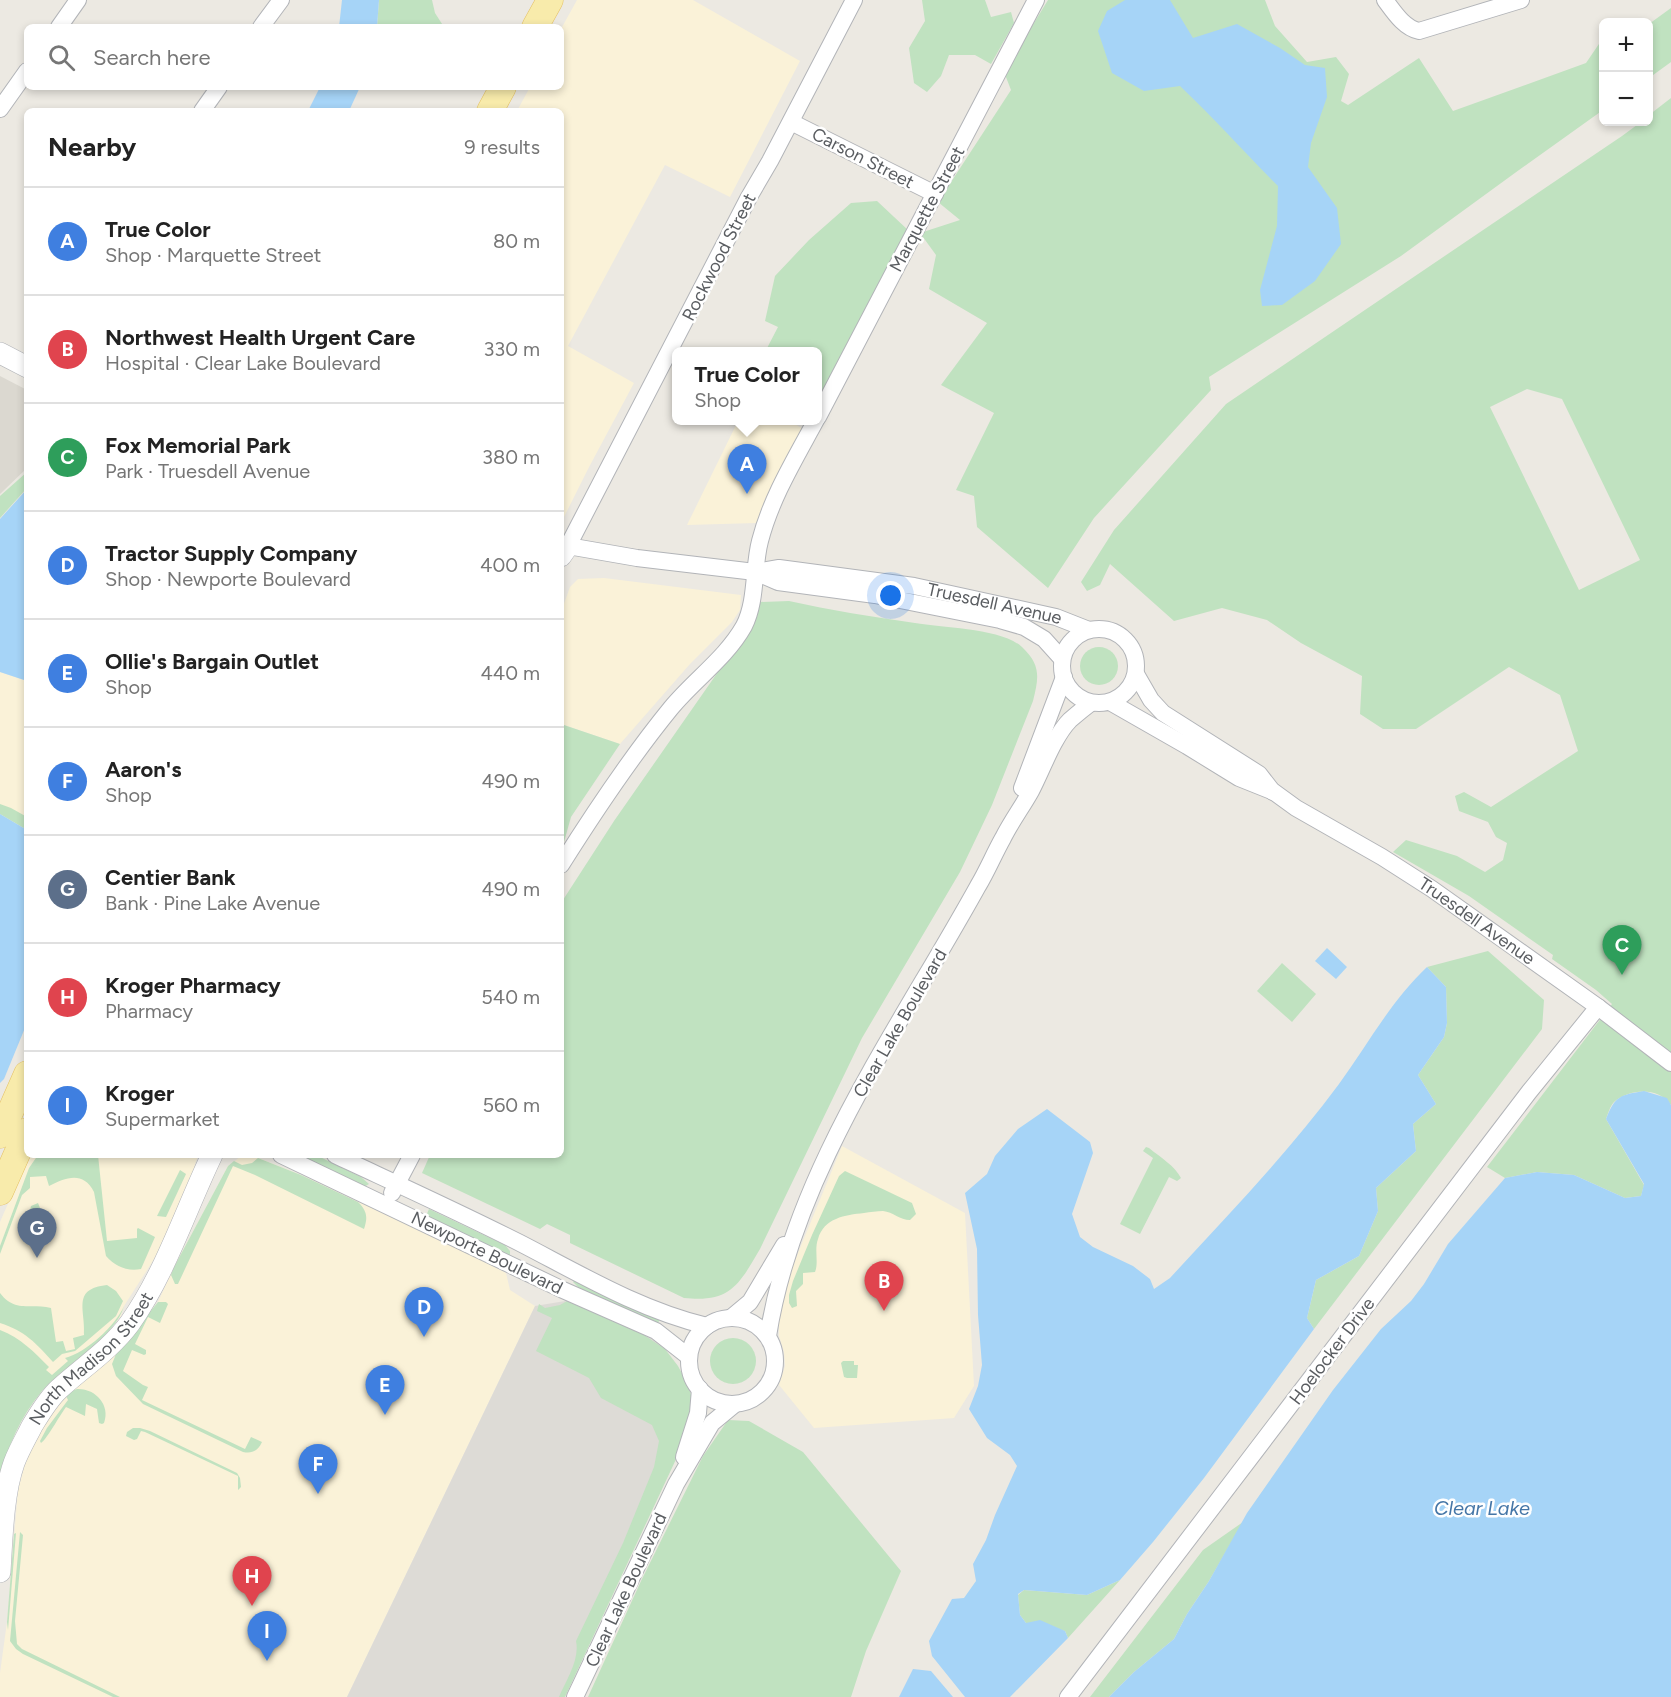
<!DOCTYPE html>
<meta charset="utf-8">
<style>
body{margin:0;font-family:Figtree,sans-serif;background:#f6f6f6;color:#222}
.controls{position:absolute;right:18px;top:18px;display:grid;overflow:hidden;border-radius:9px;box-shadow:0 3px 9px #0003}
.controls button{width:54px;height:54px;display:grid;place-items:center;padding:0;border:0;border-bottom:2px solid #e0e0e0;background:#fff;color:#222;font:30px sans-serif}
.you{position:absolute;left:891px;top:596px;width:21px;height:21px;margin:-15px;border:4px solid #fff;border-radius:50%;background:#1a73e8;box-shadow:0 0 0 9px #1a73e833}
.badge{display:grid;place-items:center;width:39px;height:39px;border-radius:50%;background:#7c3aed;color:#fff;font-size:20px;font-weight:700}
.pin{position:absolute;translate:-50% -50px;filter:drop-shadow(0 2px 3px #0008)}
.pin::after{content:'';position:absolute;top:32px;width:21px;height:18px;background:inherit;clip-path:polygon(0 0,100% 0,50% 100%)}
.popup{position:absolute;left:672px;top:347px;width:150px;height:78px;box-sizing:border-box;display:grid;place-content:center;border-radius:9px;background:#fff;filter:drop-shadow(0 2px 4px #0005);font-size:20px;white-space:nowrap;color:#767676}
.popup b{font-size:22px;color:#222}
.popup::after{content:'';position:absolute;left:50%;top:100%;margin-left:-12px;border:12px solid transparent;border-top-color:#fff}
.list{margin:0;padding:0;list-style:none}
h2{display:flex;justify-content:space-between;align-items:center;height:78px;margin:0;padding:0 24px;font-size:26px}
h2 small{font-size:20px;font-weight:400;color:#767676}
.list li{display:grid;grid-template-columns:39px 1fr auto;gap:18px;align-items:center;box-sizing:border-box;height:108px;padding:0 24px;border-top:2px solid #e0e0e0}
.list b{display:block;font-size:22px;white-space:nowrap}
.list p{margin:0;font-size:20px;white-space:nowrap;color:#767676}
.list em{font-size:20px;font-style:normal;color:#767676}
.icon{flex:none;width:33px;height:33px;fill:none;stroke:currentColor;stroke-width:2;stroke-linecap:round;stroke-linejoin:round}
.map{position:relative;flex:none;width:1671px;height:1697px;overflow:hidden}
.search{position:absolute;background:#fff;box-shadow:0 3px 9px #0003;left:24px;top:24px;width:540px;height:66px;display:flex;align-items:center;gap:15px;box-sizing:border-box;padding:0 21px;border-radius:9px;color:#767676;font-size:22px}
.panel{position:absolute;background:#fff;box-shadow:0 3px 9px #0003;left:24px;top:108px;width:540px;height:1050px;border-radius:9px}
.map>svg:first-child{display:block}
</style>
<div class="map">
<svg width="1671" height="1697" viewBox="0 0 1671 1697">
<rect width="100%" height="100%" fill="#ece9e2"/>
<g fill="#faf2d8">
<polygon points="577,0 693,0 800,61 730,197 665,165 568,346 634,383 588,469 561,523 561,111 517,111 530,87 561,87 561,29"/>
<polygon points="738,421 788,421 808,431 757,523 687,525"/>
<polygon points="604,578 741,595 740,610 732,622 690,664 620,744 561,724 561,612 570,587 578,579"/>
<polygon points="0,672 27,681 27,830 0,814"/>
<polygon points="842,1146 965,1213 974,1386 954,1418 814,1428 779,1385 785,1366 784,1352 779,1336 779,1304 784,1287"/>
<polygon points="29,1155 198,1155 185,1195 158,1253 124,1306 121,1316 94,1346 53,1381 0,1346 0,1222"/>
<polygon points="251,1155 301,1175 470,1254 506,1273 510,1290 535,1306 347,1697 0,1697 0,1673 7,1622 18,1490 30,1446 63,1399 143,1322 158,1302 173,1269 228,1166 240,1157"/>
</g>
<polygon fill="#dddbd6" points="565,1301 659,1342 684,1378 691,1412 564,1697 347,1697 535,1306"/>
<polygon fill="#dbd8d0" points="0,376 27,390 27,468 0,494"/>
<g fill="#c0e2c0" fill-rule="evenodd">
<polygon points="379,0 432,0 435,13 444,27 377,27"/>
<polygon points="922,0 985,0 991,17 1011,12 1014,23 991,64 975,55 949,55 941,76 927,92 914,83 909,48 925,21"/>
<polygon points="1048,0 1265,0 1275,26 1307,62 1336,57 1349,74 1341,101 1348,105 1419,58 1453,111 1586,63 1603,38 1603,110 1519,170 1401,256 1209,377 1211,390 1094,518 1048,588 977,527 974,496 956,490 994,413 941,385 987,323 929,289 936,255 920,233 960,220 938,202 1011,90 1004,72"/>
<polygon points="1671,8 1671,62 1649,78 1649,24"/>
<path d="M1671 98V1105C1659 1087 1630 1088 1614 1102 1610 1106 1608 1114 1606 1119L1644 1185 1641 1196 1625 1198 1574 1175 1537 1172 1505 1178 1487 1167 1612 1004 1596 990 1552 959 1553 955 1469 896 1393 852 1406 840 1457 856 1485 872 1503 860 1507 843 1496 837 1488 822 1459 811 1455 796 1464 792 1491 807 1578 751 1560 695 1509 667 1416 729H1383L1360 714 1362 676 1301 643 1267 620 1222 608 1174 621 1110 564 1100 585 1087 591 1081 582 1114 530 1226 404 1622 136 1641 122H1648L1649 115ZM1527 389 1562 399 1640 560 1579 590 1490 407Z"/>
<polygon points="877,201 909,231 818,403 818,352 765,352 778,327 765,321 775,276 809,240 851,203"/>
<polygon points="27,472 27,488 0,518 0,496"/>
<path d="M789 601C830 610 873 617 915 623 943 628 1001 628 1022 647 1041 665 1039 677 1033 701L992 805 960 872 862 1038 760 1249C739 1285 730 1303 684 1298L570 1243V1235L547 1224 540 1229 422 1173 430 1155H561V903L614 821 720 669 759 602Z"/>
<circle cx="1099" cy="666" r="19"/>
<polygon points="561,724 620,744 571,817 562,849"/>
<polygon points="0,804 11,808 27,817 27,830 0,814"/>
<polygon points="1488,951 1544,1000 1542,1029 1314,1329 1307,1318 1316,1280 1359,1256 1378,1211 1376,1188 1416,1151 1413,1124 1436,1104 1418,1075 1444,1037 1447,1023 1446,987 1427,967"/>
<polygon points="1282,963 1316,994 1292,1022 1257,991"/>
<path d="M1146 1147 1149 1148C1160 1157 1175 1166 1181 1178L1177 1181 1169 1177 1140 1234 1120 1224 1153 1158 1143 1151Z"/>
<path d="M38 1155H98L107 1241 137 1238V1229L138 1228 155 1237 141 1269C127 1272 115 1266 106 1256L94 1192C83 1170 65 1178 49 1186L46 1176 30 1177V1188L22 1195 0 1254V1246L29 1168Z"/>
<polygon points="298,1155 316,1155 361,1177 369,1184 364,1187"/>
<path d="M258 1158 301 1175 358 1202C367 1211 368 1217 364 1229L255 1175 233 1166 178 1284H175L171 1275 173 1269 228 1166 234 1161 242 1165 252 1163Z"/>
<polygon points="180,1170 186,1174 166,1217 157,1216"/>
<path d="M845 1171 912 1203 916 1214 910 1220C900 1220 893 1212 883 1211 877 1211 870 1212 864 1213 845 1215 824 1218 818 1239 814 1250 819 1262 815 1272L803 1273V1284L796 1291 797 1306 792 1308 789 1303V1295L793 1281 812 1235 839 1176Z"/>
<polygon points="38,1203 40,1208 44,1226 34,1228 35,1238 23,1240 31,1206"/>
<polygon points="429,1209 505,1245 510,1251 510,1255 507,1255 426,1216"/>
<polygon points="575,1280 660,1319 658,1323 582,1291 573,1282"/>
<path d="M107 1285 116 1291 123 1301 116 1316 75 1351 62 1354 53 1362C36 1343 25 1331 0 1323V1293C15 1313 31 1303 51 1308L56 1342 63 1341 66 1351 75 1349 73 1338 84 1335C86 1310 71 1289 107 1285Z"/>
<path d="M567 1301 644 1335 665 1349 678 1366 689 1387 692 1399 690 1422 678 1455 565 1697H559C566 1680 580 1660 576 1641L623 1543 654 1467 659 1441 652 1425 601 1398 589 1378 536 1351 552 1318 537 1311 539 1304 545 1308 560 1305Z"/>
<path d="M158 1302H166L168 1304 160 1323 148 1317 135 1344 146 1350V1354L144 1355 132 1350 123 1371 143 1385 148 1387 142 1400 245 1449 251 1437 262 1442C258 1451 252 1454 243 1452L143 1404 116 1376 112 1364 116 1354Z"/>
<path d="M124 1306C116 1337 63 1366 42 1391 21 1416 7 1447 0 1478V1330C21 1338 34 1352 49 1367L46 1370 52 1375 68 1361 65 1358C86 1353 116 1325 124 1306Z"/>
<circle cx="733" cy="1361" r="23"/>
<polygon points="843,1361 854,1361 854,1365 858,1365 857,1378 847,1378 844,1377 841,1363"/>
<path d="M77 1389C95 1388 111 1405 104 1423L102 1424 99 1423 97 1409 86 1404 85 1416 66 1407C60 1415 47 1439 41 1443L40 1441 47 1428 68 1400 66 1396 72 1391Z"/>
<polygon points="728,1420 749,1421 803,1452 901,1571 866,1651 851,1697 588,1697 641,1581 703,1456"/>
<polygon points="133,1428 140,1428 150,1431 237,1473 240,1478 241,1487 238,1490 238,1476 145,1432 141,1431 137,1439 134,1440 126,1436 127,1432"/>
<polygon points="1243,1522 1209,1581 1187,1614 1174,1639 1134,1672 1109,1697 1090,1697 1203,1550"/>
<polygon points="20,1532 23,1535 15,1621 17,1644 22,1649 120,1697 113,1697 23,1654 16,1649 10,1641"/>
<polygon points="16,1533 8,1630 7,1622 14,1534"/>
<polygon points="1120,1580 1068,1638 1065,1631 1026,1623 1020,1615 1018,1595 1024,1590 1087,1595"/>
</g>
<g fill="#a6d4f7">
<polygon points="342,0 379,0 377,27 339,27"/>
<path d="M1125 0H1170L1193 38 1237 24 1280 48 1305 65 1325 68 1327 97 1311 143 1308 167 1337 208 1341 244 1315 281 1282 305 1262 306 1260 290 1277 226 1278 186C1245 153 1214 118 1180 86L1144 91 1112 73 1098 31 1107 11Z"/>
<polygon points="320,87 360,87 349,111 308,111"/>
<polygon points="27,489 27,681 0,672 0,519"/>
<polygon points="0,814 27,830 27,1023 4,1079 0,1083"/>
<polygon points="1327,948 1347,967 1336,979 1315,961"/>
<path d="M1427 967 1446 987 1447 1023 1444 1037 1418 1075 1436 1104 1413 1124 1416 1151 1376 1188 1378 1211 1359 1256 1316 1280 1307 1318 1314 1329 1204 1478 1153 1542 1120 1580 1087 1595 1024 1590 1018 1594 1020 1615 1026 1623 1040 1620 1065 1631 1068 1638 1010 1697H965L932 1656 929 1641 952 1599 964 1598 976 1581 973 1564 986 1540 995 1515 1017 1466 1010 1455 987 1438 969 1409 978 1386 982 1365 978 1315 977 1249 965 1193 987 1174 995 1156 1018 1129 1047 1109 1090 1142 1093 1153 1072 1214 1080 1237 1093 1247 1133 1266 1150 1279 1154 1289 1170 1278C1228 1215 1288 1153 1339 1084 1368 1044 1391 1001 1427 967Z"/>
<path d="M1644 1091 1667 1098 1671 1105V1697H1109L1134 1672 1174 1639 1187 1614 1209 1581 1247 1513 1333 1390 1381 1329 1411 1301 1424 1284 1448 1244 1505 1178 1537 1172 1574 1175 1625 1198 1641 1196 1644 1184 1606 1119C1615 1096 1620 1095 1644 1091Z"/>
<polygon points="913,1669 931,1671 953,1697 899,1697"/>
</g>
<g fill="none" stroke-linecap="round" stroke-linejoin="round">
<g stroke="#b2b4b8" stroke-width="18">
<g id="minor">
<polyline points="854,0 770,161 749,197 568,546 637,558 755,572 778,582 875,595 1000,620 1024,627 1044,639 1062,659"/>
<path d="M1385 0C1394 12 1404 28 1419 31L1521 0"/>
<polyline points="59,27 78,0"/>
<polyline points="261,27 281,0"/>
<polyline points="0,109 27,71"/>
<polyline points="202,111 219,87"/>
<polyline points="791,122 935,194"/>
<polyline points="818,417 1036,0"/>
<path id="s1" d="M755 572 779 568 914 586 1056 617 1089 630"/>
<circle cx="1099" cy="666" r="37"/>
<polyline points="1136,674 1151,700 1163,713 1259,774 1273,792"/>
<path id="s2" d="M1110 702 1187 746 1239 778 1274 792 1296 808 1382 857 1432 889 1598 1007 1671 1063"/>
<polyline points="1022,788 1064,677"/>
<path d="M561 865C595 811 631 757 671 708 694 680 726 658 744 626 757 601 753 567 760 541 771 498 795 459 816 420"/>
<polyline points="281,1155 563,1290 656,1331 689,1357"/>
<path d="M335 1155C397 1184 459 1212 520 1243 580 1274 640 1310 707 1326"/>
<polyline points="392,1193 412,1155"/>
<polyline points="732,1317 750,1302 784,1245"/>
<circle cx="732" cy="1361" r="43"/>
<path d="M768 1336C794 1172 899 1029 978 886 987 871 994 854 1003 838 1011 822 1022 807 1031 791 1042 770 1054 736 1070 720 1077 714 1084 708 1091 703"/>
<polyline points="684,1457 698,1413 700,1389"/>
<polyline points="575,1697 676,1484 712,1423 735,1404"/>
<polyline points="1068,1697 1529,1092 1598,1007"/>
</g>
</g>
<g stroke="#b2b4b8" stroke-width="22">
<g id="tertiary">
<polyline points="0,353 27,367"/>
<polyline points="561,556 568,546"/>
<path id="s3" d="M0 1572C2 1539 3 1494 14 1463 19 1450 26 1438 32 1426 40 1413 48 1399 59 1389 82 1368 111 1349 130 1323 166 1272 185 1211 212 1155"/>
</g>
</g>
<g stroke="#e5c061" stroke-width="27">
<g id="primary">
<polyline points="535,27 550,0"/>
<polyline points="490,111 503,87"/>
<polyline points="0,1135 27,1074"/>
<polyline points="0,1192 27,1131"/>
</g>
</g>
<use href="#minor" stroke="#fff" stroke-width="16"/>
<use href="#tertiary" stroke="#fff" stroke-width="21"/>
<use href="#primary" stroke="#f8ebab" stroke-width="26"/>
</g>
<g text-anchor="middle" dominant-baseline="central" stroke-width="5" stroke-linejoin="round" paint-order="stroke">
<g font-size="18" fill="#5a5d61" stroke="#fff">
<text transform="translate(863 158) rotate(27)">Carson Street</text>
<text transform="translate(927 209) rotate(-62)">Marquette Street</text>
<text transform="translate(719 257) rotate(-63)">Rockwood Street</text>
<text stroke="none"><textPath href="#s1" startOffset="243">Truesdell Avenue</textPath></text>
<text stroke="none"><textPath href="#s2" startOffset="428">Truesdell Avenue</textPath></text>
<text transform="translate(900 1023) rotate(-60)">Clear Lake Boulevard</text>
<text transform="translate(487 1253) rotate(26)">Newporte Boulevard</text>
<text transform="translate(1332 1351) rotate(-53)">Hoelocker Drive</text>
<text stroke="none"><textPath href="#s3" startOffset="242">North Madison Street</textPath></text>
<text transform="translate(626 1590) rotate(-65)">Clear Lake Boulevard</text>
</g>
<g font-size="20" font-style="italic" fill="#4576a7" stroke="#fff">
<text x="1482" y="1508">Clear Lake</text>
</g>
</g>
</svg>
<div class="controls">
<button>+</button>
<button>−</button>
</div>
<div class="you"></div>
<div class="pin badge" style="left:747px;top:494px;background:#3f7fe0">A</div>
<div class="popup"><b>True Color</b>Shop</div>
<div class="pin badge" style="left:884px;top:1311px;background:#e0444e">B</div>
<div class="pin badge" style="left:1622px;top:975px;background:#2e9e5b">C</div>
<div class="pin badge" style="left:424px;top:1337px;background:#3f7fe0">D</div>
<div class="pin badge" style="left:385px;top:1415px;background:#3f7fe0">E</div>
<div class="pin badge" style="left:318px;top:1494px;background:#3f7fe0">F</div>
<div class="pin badge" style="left:37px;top:1258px;background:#5c6f8a">G</div>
<div class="pin badge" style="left:252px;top:1606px;background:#e0444e">H</div>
<div class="pin badge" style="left:267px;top:1661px;background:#3f7fe0">I</div>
<div class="search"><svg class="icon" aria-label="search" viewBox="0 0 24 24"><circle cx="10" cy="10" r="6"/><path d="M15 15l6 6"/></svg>Search here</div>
<section class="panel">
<h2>Nearby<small>9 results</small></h2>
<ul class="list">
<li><span class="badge" style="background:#3f7fe0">A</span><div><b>True Color</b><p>Shop · Marquette Street</p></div><em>80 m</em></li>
<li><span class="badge" style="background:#e0444e">B</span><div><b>Northwest Health Urgent Care</b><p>Hospital · Clear Lake Boulevard</p></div><em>330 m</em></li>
<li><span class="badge" style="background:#2e9e5b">C</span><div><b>Fox Memorial Park</b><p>Park · Truesdell Avenue</p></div><em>380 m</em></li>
<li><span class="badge" style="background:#3f7fe0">D</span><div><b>Tractor Supply Company</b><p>Shop · Newporte Boulevard</p></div><em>400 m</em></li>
<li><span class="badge" style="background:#3f7fe0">E</span><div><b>Ollie's Bargain Outlet</b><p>Shop</p></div><em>440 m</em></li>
<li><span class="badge" style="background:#3f7fe0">F</span><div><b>Aaron's</b><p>Shop</p></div><em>490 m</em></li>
<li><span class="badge" style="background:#5c6f8a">G</span><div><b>Centier Bank</b><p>Bank · Pine Lake Avenue</p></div><em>490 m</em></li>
<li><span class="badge" style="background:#e0444e">H</span><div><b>Kroger Pharmacy</b><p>Pharmacy</p></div><em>540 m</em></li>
<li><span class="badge" style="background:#3f7fe0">I</span><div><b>Kroger</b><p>Supermarket</p></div><em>560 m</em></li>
</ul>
</section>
</div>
